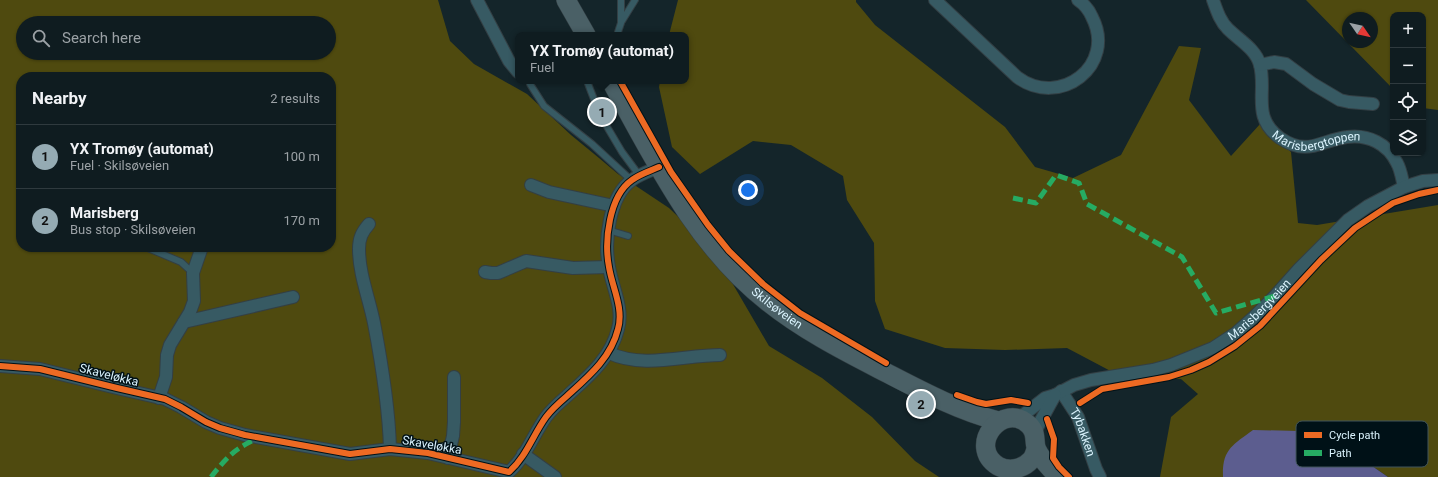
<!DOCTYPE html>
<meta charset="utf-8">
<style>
body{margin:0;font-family:Roboto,sans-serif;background:#182529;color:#f1f3f6}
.controls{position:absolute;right:12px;top:12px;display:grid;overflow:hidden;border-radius:8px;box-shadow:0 1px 3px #0004}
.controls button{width:36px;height:36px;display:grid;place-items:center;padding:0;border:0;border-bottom:1px solid #2f3a3e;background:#0f1c20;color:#f1f3f6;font:20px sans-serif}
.compass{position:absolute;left:1342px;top:12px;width:36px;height:36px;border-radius:50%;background:#0f1c20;box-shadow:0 1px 3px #0004;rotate:124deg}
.you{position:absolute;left:748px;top:190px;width:14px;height:14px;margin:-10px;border:3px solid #fff;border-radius:50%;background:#1a73e8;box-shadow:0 0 0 6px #1a73e833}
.badge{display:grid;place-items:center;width:26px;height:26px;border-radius:50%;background:#95abb3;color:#111;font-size:13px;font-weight:700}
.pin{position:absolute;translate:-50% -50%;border:2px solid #fff;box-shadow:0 1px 4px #0006}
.popup{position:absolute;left:515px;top:32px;width:174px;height:52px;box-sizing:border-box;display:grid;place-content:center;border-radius:8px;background:#0f1c20;filter:drop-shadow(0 1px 3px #0005);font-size:13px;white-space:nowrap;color:#9ba1a5}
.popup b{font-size:15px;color:#f1f3f6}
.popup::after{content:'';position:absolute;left:50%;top:100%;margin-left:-8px;border:8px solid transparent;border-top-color:#0f1c20}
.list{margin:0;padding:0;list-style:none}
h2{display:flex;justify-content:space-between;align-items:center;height:52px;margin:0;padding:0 16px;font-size:17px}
h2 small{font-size:13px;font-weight:400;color:#9ba1a5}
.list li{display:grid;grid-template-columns:26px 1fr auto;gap:12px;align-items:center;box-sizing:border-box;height:64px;padding:0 16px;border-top:1px solid #2f3a3e}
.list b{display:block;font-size:15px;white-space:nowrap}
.list p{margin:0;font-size:13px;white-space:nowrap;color:#9ba1a5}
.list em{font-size:13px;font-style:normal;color:#9ba1a5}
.icon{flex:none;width:22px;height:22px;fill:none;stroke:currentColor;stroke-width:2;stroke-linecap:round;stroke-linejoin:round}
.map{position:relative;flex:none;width:1438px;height:477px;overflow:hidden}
.search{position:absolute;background:#0f1c20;box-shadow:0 1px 3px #0004;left:16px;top:16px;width:320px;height:44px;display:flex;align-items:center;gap:10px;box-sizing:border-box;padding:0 14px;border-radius:22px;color:#9ba1a5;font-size:15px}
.panel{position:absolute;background:#0f1c20;box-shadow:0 1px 3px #0004;left:16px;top:72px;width:320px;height:180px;border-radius:16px}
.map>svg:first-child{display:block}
</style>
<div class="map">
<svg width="1438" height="477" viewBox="0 0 1438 477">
<rect width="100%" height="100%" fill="#14252a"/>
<g fill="#4f4a0f" fill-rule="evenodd">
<path d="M0 0H438L450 41 474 64 527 94 571 135 599 158 618 174 669 208 713 250 769 346 822 378 872 417 915 461 939 477H0ZM23 23H329V53H23ZM21 77H331V247H21Z"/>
<polygon points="678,0 856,0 856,2 875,25 1005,127 1035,167 1073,178 1121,155 1179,46 1201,48 1189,100 1231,156 1261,123 1291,152 1298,223 1317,225 1438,205 1438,477 1388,477 1359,457 1346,441 1223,468 1223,477 1160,477 1171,417 1198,394 1181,379 1120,376 1067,348 1005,350 945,348 885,329 875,301 874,243 847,200 843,176 791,145 753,141 700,174 672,147 659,87 660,81 686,81 686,35 669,35"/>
<path d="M1306 0H1438V110L1423 108V15H1393V89ZM1348 18H1372V42H1348Z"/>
</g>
<path fill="#5c5d8f" d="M1253 430 1299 431 1346 441 1359 457 1388 477H1223C1222 449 1233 445 1253 430Z"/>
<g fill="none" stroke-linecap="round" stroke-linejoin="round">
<g stroke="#333f44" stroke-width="8">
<g id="lane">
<polyline points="622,21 635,0"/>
<polyline points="617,35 621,23 621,0"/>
<polyline points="530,81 530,84 544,106 592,144 631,180"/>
<polyline points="587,81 600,115 622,152 639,175"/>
<polyline points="608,230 628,236"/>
<polyline points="148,248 181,262 193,273"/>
</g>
</g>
<g stroke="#333f44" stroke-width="14">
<g id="street">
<polyline points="477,0 509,61 518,72"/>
<path d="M935 0 1017 77C1060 109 1117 65 1092 17 1089 10 1084 4 1078 0"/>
<path id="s1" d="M1213 0C1217 11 1220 21 1228 29 1239 40 1256 49 1260 65 1267 92 1251 117 1280 138 1308 157 1321 140 1347 137 1368 134 1388 144 1397 163 1401 170 1402 179 1404 187"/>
<polyline points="1260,65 1274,62 1286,64 1313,84 1340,100 1349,102 1373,104"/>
<polyline points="531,185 549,192 614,206"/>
<path d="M369 224C362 232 359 238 359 249 359 274 369 298 374 323 382 365 389 407 390 449"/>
<polyline points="485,272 491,273 498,273 526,261 573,268 608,267"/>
<polyline points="184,322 293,297"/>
<path d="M609 353C644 369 684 355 720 355"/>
<path d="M0 366 40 369 117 388 165 399 181 407 206 422 220 428 245 435 350 454 390 449 428 453 509 472C526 457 533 435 546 417 552 409 560 402 567 396 588 377 611 358 618 329 624 308 612 287 609 267 604 241 609 196 632 180 640 174 650 171 659 167"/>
<path id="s2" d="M1061 391 1078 417 1096 469 1100 477"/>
<polyline points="159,398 166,377 167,355 170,345 190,312 194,301 193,273 202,247"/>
<path id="s3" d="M1018 419 1045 398 1055 395 1074 385 1091 380 1153 370 1171 365 1213 348 1236 333 1254 317 1275 296 1299 269 1348 220 1368 206 1404 187 1423 181 1438 180"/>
<polyline points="1034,433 1055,395"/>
<polyline points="523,454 555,477"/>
<polyline points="448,458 453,436 454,422 454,377"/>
</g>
</g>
<g stroke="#333f44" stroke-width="20">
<g id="primary">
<polyline points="566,0 586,35"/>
<path id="s4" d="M611 81C655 160 695 245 768 302 802 329 840 349 879 369 918 389 956 410 998 421"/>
<path d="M1036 449C1035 452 1034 457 1031 460 1023 469 1009 472 998 466 966 446 1003 400 1029 425 1038 434 1033 442 1037 450 1042 461 1051 468 1058 477"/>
</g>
</g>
<use href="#lane" stroke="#375a63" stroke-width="6"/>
<use href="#street" stroke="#375a63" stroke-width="12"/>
<use href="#primary" stroke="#4a6066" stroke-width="19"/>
<g stroke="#26ab63" stroke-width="5" stroke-dasharray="10 5" stroke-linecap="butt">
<polyline points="1013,198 1036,203 1056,175 1079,183 1087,204 1182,257 1216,313 1275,296"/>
<path d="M211 477C227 457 234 449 258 438"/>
</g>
<g stroke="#001117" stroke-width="8">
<g id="cycleway">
<polyline points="620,81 671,172 708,225 729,251 763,284 800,313 886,363"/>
<path d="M0 366 40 369 117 388 165 399 181 407 206 422 220 428 245 435 350 454 390 449 428 453 509 472C526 457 533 435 546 417 552 409 560 402 567 396 588 377 611 358 618 329 624 308 612 287 609 267 604 241 609 196 632 180 640 174 650 171 659 167"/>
<polyline points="957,395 977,402 986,404 1011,400 1028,403"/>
<polyline points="1080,403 1102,389 1169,377 1191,370 1209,362 1235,346 1260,326 1321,260 1355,228 1393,203 1419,194 1438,190"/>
<polyline points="1047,419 1054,439 1053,458 1059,467 1069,477"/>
</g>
</g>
<use href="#cycleway" stroke="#ed6a23" stroke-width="6"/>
</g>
<g text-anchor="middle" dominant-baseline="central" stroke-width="3" stroke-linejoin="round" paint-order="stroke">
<g font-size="12" fill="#daf3fd" stroke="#001117">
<text stroke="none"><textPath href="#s1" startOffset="199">Marisbergtoppen</textPath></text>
<text stroke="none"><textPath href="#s4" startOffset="284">Skilsøveien</textPath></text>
<text stroke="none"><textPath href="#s3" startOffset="271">Marisbergveien</textPath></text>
<text transform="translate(109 375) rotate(14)">Skaveløkka</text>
<text stroke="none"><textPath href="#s2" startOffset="47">Tybakken</textPath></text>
<text transform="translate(432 445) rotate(10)">Skaveløkka</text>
</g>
</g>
<rect x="1296" y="421" width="132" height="46" rx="6" fill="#001117" stroke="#41555c" stroke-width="1"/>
<rect x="1304" y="432" width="18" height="6" fill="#ed6a23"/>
<rect x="1304" y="450" width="18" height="6" fill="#26ab63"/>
<g font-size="11" fill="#daf3fd">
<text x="1329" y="439">Cycle path</text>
<text x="1329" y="457">Path</text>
</g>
</svg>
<div class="controls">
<button>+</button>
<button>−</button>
<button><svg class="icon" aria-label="locate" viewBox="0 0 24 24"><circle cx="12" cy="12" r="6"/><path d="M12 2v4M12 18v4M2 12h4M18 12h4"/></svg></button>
<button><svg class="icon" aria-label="layers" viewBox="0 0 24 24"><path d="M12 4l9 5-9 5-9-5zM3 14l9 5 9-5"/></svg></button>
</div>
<svg class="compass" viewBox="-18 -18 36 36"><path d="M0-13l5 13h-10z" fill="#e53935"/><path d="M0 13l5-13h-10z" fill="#9ba1a5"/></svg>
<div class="you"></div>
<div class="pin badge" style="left:602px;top:112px">1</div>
<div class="popup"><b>YX Tromøy (automat)</b>Fuel</div>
<div class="pin badge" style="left:921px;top:404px">2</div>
<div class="search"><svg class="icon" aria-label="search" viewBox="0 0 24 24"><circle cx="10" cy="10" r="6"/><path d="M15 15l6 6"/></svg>Search here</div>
<section class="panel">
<h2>Nearby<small>2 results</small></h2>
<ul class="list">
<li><span class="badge">1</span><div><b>YX Tromøy (automat)</b><p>Fuel · Skilsøveien</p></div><em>100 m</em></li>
<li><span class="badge">2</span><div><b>Marisberg</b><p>Bus stop · Skilsøveien</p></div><em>170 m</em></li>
</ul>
</section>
</div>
